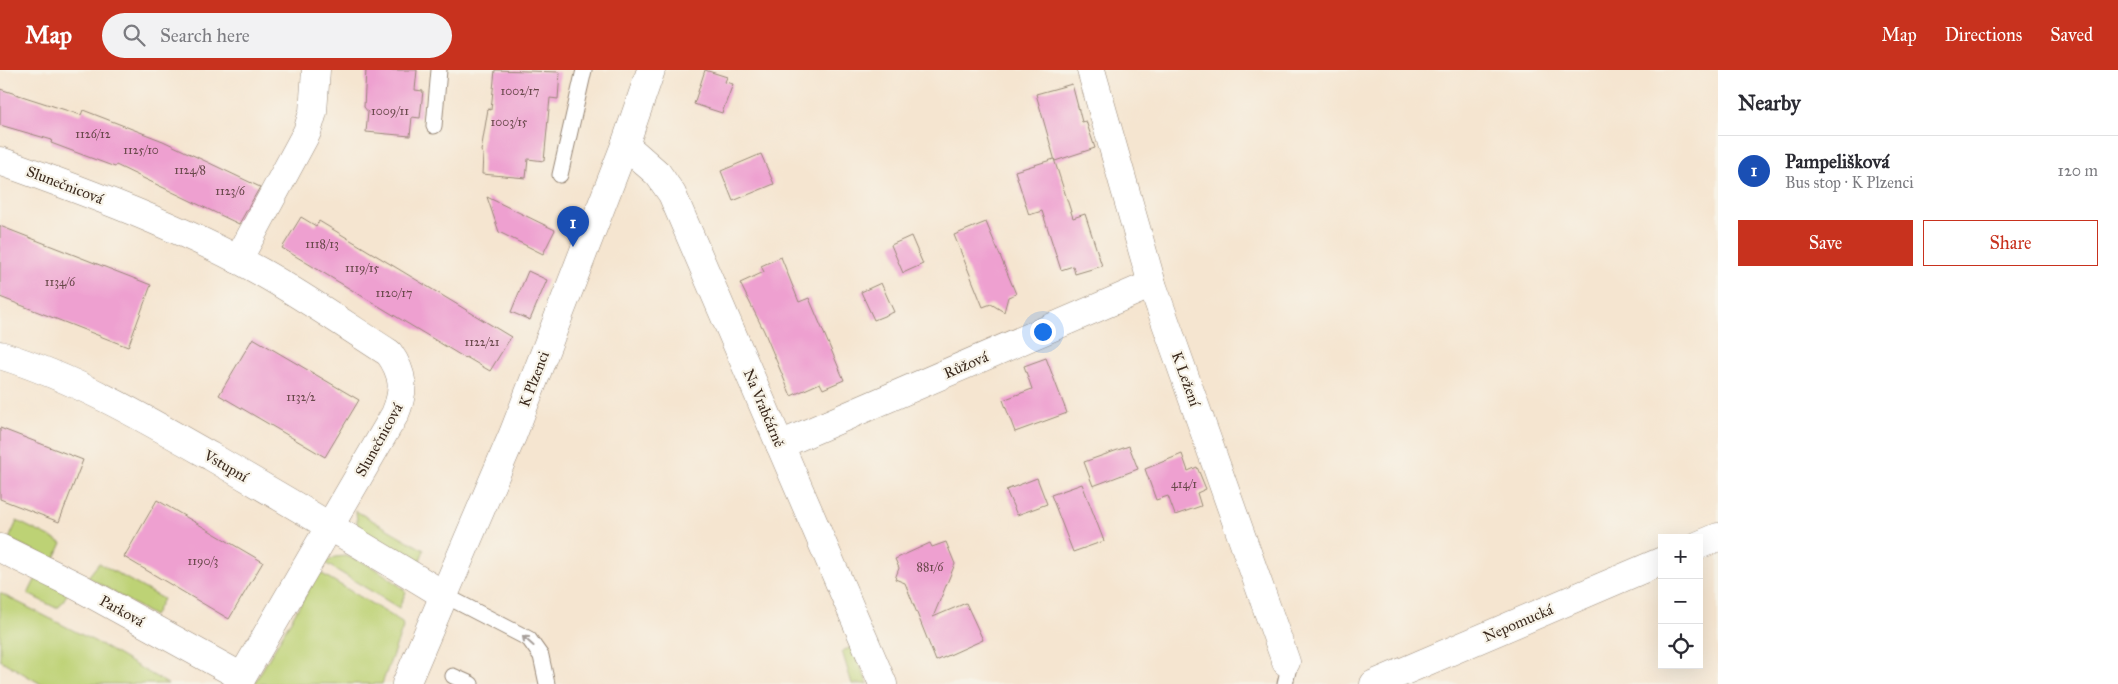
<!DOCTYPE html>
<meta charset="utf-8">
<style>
body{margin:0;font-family:"IM FELL Great Primer",serif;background:#f2f2f3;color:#2b2b33}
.controls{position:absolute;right:15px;bottom:15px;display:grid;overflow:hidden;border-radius:0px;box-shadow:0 5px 20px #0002}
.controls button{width:45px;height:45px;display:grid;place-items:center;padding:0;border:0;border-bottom:1px solid #e1e1e2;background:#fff;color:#2b2b33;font:25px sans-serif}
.you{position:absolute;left:1042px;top:261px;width:18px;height:18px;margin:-12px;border:4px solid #fff;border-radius:50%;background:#1a73e8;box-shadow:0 0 0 8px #1a73e833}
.badge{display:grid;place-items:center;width:32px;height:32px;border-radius:50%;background:#c8321e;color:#fff;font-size:16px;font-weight:700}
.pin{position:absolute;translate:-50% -41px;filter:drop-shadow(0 1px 2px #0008)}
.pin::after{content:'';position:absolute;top:26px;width:18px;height:15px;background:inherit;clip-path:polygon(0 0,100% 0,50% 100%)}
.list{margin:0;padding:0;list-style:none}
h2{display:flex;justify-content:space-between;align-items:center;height:65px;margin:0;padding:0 20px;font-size:21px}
h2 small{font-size:16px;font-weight:400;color:#7c7c81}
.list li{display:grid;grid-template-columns:32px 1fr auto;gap:15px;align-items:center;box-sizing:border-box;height:70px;padding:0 20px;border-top:1px solid #e1e1e2}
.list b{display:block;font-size:19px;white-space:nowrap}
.list p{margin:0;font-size:16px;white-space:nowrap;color:#7c7c81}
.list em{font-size:16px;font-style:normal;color:#7c7c81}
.actions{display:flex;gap:10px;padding:15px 20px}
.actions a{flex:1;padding:11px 0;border:1px solid #c8321e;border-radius:0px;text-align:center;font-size:18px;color:#c8321e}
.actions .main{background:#c8321e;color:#fff}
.icon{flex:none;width:28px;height:28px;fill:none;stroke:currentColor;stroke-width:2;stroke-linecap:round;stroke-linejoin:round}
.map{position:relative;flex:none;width:1718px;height:614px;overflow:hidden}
header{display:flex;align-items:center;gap:30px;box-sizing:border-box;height:70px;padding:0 25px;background:#c8321e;color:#fff}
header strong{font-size:24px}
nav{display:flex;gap:28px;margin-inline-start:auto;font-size:18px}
.search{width:350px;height:45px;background:#f2f2f3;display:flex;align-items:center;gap:12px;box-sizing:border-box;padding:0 18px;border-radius:28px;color:#7c7c81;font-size:19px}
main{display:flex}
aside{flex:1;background:#fff}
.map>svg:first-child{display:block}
</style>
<header>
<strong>Map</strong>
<div class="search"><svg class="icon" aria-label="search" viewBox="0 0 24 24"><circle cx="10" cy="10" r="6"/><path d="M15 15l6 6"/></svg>Search here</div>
<nav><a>Map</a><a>Directions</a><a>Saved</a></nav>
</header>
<main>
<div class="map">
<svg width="1718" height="614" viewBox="0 0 1718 614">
<rect width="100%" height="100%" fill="#f7f3e8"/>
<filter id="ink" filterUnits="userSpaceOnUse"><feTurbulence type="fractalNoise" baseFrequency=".02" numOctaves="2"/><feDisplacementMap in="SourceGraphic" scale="10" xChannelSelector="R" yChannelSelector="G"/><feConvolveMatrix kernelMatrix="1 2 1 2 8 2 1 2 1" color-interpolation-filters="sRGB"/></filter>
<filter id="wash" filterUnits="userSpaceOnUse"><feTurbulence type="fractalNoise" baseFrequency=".0096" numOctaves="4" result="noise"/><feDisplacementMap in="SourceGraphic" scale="20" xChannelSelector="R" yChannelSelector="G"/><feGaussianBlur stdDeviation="1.12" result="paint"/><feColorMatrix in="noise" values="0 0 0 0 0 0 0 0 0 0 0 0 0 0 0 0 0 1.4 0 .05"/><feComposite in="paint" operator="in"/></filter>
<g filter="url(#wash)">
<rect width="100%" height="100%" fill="#f5e5d0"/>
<g fill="#bdd275" stroke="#7c7e4a">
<polygon points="356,441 424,480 419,493 412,493 358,460"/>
<polygon points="17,451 62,473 54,490 9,469"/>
<path d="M345 486C366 491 391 507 406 522L399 538 325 493 335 487Z"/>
<polygon points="99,493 163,529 154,546 88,507"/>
<polygon points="319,502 402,552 403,557 382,614 254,614"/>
<polygon points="37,506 68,523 59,537 54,537 28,524"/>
<polygon points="0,523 96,572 168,614 41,614 0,590"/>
<polygon points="852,577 868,614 852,614 842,581"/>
</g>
<g id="blocks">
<g fill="#eea0d0">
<polygon points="366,0 417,0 415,20 423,21 420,48 412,47 410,66 366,62 368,42 364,37"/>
<polygon points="495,0 560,2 558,29 550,28 544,91 528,89 526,108 482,104 483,84 481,81 488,39 491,40"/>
<polygon points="705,0 727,7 725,12 733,14 722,43 694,34"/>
<polygon points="1072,14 1082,52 1086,51 1095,78 1055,91 1036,24"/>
<polygon points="0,19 81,45 83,40 163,71 260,117 239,154 116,95 115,97 51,73 52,70 0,55"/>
<polygon points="761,84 774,114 733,131 721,101"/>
<polygon points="1054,89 1073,148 1085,144 1102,196 1075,204 1073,196 1061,200 1042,141 1029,145 1015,101"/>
<polygon points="487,127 555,160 543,184 499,162"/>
<polygon points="301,147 316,156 319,151 511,267 490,301 466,287 465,288 282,178"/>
<polygon points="986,152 1016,224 1008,227 1004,242 991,234 983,237 954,165"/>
<polygon points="0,156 151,215 128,277 0,227"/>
<polygon points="911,166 923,194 903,203 891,175"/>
<polygon points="781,187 799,232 809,228 844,310 823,319 820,313 791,326 764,261 740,213 764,202 761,196"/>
<polygon points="528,201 547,210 530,250 511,242"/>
<polygon points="881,213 894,242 874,250 861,222"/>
<polygon points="253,268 359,330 325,387 219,325"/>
<polygon points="1046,288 1067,343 1015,362 1003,330 1032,319 1024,296"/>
<polygon points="0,358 83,390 59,452 0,429"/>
<polygon points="1129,376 1138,399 1093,416 1084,392"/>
<polygon points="1182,384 1188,401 1197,397 1206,419 1197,423 1201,436 1175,445 1168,426 1156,430 1145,399"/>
<polygon points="1037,408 1047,434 1017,445 1006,420"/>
<polygon points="1082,414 1104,471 1073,482 1051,425"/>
<polygon points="157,430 263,492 229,549 124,487"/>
<polygon points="946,472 955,494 933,547 966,533 983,570 936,591 905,513 895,509 899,498 895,489 930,473 932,477"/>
</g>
</g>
</g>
<g filter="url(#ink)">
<use href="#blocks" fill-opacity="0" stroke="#988877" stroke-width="1"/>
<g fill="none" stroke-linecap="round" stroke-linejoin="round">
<g stroke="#988877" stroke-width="17">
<g id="service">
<polyline points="434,56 439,0"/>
<polyline points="560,105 584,0"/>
<polyline points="444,525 529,569 541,586 547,614"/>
<polyline points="453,606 471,614"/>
<polyline points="1285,614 1288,601 1286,592"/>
</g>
</g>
<g stroke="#988877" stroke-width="29">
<g id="minor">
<polyline points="1091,0 1152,214 1286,592"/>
<polyline points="625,75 658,104 672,124 883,614"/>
<path d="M0 91C87 122 181 157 261 202 305 227 347 256 389 283 404 304 405 320 395 344L238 614"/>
<polyline points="238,190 307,62 313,42 316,0"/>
<path d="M0 285C75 308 144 348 212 387 289 432 367 478 444 525"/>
<polyline points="780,375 1152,214"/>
<polyline points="0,478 79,517 242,607"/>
</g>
</g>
<g stroke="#988877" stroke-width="29">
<g id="tertiary">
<polyline points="1699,475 1718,467"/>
<polyline points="406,614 513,364 625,75 651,0"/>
<polyline points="1374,614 1662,491"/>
</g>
</g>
<use href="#service" stroke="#fff" stroke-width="15"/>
<use href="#minor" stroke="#fff" stroke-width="28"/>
<use href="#tertiary" stroke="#fff" stroke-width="28"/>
</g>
<defs><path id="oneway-shaft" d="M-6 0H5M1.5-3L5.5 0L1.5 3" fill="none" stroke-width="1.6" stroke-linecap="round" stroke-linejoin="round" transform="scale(1.25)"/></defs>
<use stroke="#a79f9a" href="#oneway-shaft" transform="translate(528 571) rotate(-138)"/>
</g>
<g text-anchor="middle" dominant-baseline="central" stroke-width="4.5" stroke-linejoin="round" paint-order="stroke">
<g font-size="12" fill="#68484a">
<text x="520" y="21">1002/17</text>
<text x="390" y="41">1009/11</text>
<text x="509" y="52">1003/15</text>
<text x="93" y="64">1126/12</text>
<text x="141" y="80">1125/10</text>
<text x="190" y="100">1124/8</text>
<text x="230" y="121">1123/6</text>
<text x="322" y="174">1118/13</text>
<text x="362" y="198">1119/15</text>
<text x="60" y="212">1134/6</text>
<text x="394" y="223">1120/17</text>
<text x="482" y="272">1122/21</text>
<text x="301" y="327">1132/2</text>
<text x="1184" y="414">414/1</text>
<text x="203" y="491">1190/3</text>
<text x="930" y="497">881/6</text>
</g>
<g font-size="15" fill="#3b2a1e" stroke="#f7f3e8">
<text transform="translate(65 115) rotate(21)">Slunečnicová</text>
<text transform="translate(966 295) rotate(-23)">Růžová</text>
<text transform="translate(534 309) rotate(-69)">K Plzenci</text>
<text transform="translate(1186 309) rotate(70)">K Ležení</text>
<text transform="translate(764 338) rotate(67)">Na Vrabčárně</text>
<text transform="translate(379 370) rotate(-61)">Slunečnicová</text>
<text transform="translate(226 396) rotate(30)">Vstupní</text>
<text transform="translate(122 541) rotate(29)">Parková</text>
<text transform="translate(1518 553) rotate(-23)">Nepomucká</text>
</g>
</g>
</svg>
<div class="controls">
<button>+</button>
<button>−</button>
<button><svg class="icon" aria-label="locate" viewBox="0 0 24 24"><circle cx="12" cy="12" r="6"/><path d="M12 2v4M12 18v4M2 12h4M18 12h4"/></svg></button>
</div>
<div class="you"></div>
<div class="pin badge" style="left:573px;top:177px;background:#1a4fb4">1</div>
</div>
<aside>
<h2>Nearby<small></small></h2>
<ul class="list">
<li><span class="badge" style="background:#1a4fb4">1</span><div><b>Pampelišková</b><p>Bus stop · K Plzenci</p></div><em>120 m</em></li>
</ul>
<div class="actions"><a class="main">Save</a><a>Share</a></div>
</aside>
</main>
